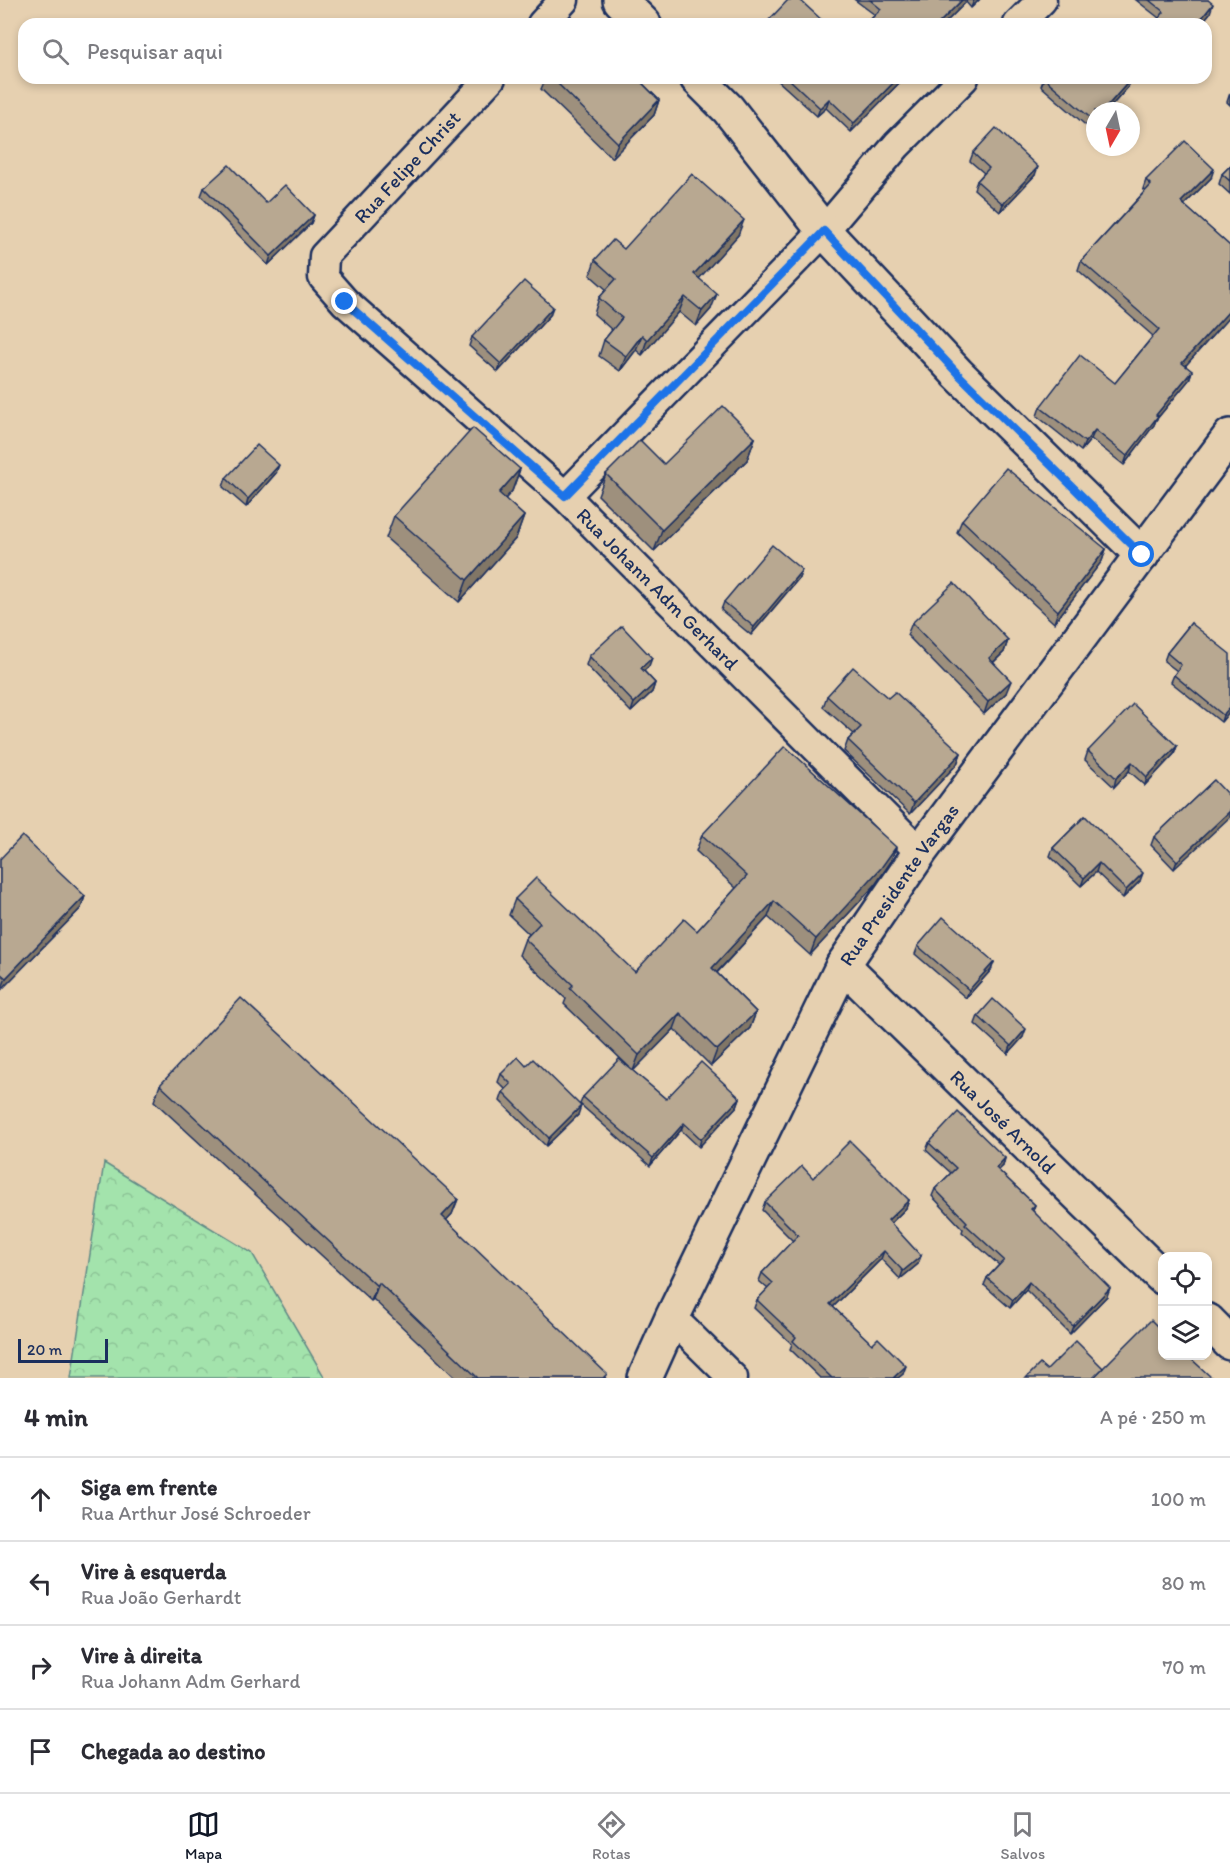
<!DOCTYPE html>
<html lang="pt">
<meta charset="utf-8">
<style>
body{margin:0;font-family:Itim,sans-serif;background:#f2f2f3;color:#2b2b33}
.controls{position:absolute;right:18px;bottom:18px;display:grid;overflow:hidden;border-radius:12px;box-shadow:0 3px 9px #0003}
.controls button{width:54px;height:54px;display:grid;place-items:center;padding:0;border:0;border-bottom:2px solid #e1e1e2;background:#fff;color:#2b2b33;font:30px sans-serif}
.compass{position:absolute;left:1086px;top:102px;width:54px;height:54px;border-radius:50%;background:#fff;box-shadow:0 3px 9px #0003;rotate:189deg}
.scale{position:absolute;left:18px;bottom:15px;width:90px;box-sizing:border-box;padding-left:6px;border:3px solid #1b2f5e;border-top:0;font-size:16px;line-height:21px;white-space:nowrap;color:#1b2f5e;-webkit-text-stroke:4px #e6d0b0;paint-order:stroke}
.stop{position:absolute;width:18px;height:18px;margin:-14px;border:4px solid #1a73e8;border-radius:50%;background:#fff}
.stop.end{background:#1a73e8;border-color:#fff;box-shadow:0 2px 6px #0008}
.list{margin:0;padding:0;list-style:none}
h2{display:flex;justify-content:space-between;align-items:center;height:78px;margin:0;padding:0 24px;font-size:26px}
h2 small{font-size:20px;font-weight:400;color:#7c7c81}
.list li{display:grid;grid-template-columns:39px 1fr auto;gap:18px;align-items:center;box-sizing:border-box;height:84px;padding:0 24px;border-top:2px solid #e1e1e2}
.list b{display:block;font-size:22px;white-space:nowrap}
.list p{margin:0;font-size:20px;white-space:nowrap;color:#7c7c81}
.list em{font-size:20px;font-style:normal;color:#7c7c81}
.icon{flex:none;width:33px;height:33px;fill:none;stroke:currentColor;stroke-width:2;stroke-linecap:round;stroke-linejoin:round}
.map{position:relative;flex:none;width:1230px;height:1378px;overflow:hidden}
.search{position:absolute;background:#fff;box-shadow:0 3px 9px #0003;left:18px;right:18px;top:18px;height:66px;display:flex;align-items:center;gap:15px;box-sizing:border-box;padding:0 21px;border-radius:18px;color:#7c7c81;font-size:22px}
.sheet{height:414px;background:#fff}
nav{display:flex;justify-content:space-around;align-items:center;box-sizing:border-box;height:84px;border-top:2px solid #e1e1e2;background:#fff;font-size:16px;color:#7c7c81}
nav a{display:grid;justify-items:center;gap:3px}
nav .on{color:#111827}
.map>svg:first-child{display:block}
</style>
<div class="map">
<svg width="1230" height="1378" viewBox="0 0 1230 1378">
<defs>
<pattern id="forest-crowns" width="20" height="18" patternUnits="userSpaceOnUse" patternTransform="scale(1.5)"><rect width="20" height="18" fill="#a3e3ac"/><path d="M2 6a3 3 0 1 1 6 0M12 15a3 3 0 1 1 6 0" fill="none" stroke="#8cc396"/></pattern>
</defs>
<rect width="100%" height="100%" fill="#e6d0b0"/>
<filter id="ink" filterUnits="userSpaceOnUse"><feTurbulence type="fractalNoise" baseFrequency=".0167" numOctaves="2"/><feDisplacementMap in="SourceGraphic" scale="12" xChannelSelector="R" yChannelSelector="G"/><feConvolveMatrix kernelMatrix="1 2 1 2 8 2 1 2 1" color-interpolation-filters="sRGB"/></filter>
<g filter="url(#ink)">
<polygon fill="url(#forest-crowns)" stroke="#5f8985" stroke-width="1.5" points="104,1163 252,1253 325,1378 71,1378"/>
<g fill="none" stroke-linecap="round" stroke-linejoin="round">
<g stroke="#1b2f5e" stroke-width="33">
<g id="minor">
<polyline points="542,24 564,0"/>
<polyline points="1018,24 1042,0"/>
<path id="s1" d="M491 78 324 256 323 277 345 302 565 496 920 852"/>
<polyline points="565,496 824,231 897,145 964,78"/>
<polyline points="672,1318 733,1378"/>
</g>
</g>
<g stroke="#1b2f5e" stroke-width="38">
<g id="tertiary">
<polyline points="620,0 644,24"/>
<polyline points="697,78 728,109 824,231 958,374 1142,555"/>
<path id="s2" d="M843 965 1162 1277"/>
<polyline points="1208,1321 1230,1343"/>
</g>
</g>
<g stroke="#1b2f5e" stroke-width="38">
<g id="secondary">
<path id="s3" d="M645 1378 672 1318 843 965 920 852 1230 436"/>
</g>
</g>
<use href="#minor" stroke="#e6d0b0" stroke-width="28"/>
<use href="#tertiary" stroke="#e6d0b0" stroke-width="33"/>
<use href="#secondary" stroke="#e6d0b0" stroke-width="33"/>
</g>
<g fill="#9e907d" stroke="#1b2f5e" stroke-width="1.5">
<polygon points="855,0 979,0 971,8 966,2 944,24 866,24 875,15"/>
<polygon points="1136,0 1208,0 1210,13 1201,24 1154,24 1159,18"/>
<polygon points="546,78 637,78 659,100 654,115 612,158 541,89"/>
<polygon points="775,78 904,78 851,132 826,108 817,116"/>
<polygon points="1044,78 1131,79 1128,87 1107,111 1095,111 1095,125 1091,130 1041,86"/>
<polygon points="1230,93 1230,105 1227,102"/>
<polygon points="973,153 1035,175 1000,212 974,189 977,181 984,173 970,161"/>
<polygon points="1230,166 1230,194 1219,184 1222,174"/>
<polygon points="1211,178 1184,205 1230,246 1230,316 1185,366 1192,371 1189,380 1156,420 1154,425 1124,465 1091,439 1081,451 1037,416 1040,407 1115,383 1153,336 1078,270 1081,261 1145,191 1143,189 1146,180"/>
<polygon points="204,188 266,203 314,215 311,223 268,265 201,196"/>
<polygon points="738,235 699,278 711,309 696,326 679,312 642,355 636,350 620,371 599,356 604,340 612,330 594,314 599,298 607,290 590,275 595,260 624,249"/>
<polygon points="550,315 498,372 469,346 472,337"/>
<polygon points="755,438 747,460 654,551 598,495 606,474 664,464"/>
<polygon points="520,469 512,491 505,499 524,516 516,538 459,602 386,538 394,516"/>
<polygon points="276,473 246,507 223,487 226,478"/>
<polygon points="962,520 1106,549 1102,561 1054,623 957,532"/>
<polygon points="799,578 751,635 721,610 724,602"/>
<polygon points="912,623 1008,640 1004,652 993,663 1006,693 984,714 907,635"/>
<polygon points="1191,623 1230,711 1221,722 1171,682 1174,675 1177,671 1164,661 1167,653"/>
<polygon points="589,656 649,666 644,671 655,683 652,692 631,712 586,665"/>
<polygon points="827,696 888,698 961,753 957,764 910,814 844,751 848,740 854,734 823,707"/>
<polygon points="1177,746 1174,754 1145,785 1129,771 1114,787 1085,760 1088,751"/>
<polygon points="1214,780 1174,869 1151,845 1154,837"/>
<polygon points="1085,816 1140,881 1123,898 1096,872 1081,886 1050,856 1053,848"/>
<polygon points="702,835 890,863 875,885 810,955 768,917 717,973 756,1012 750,1028 711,1066 674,1029 633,1071 666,1099 740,1098 737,1106 699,1147 681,1130 650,1166 580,1104 583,1097 629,1067 564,1004 566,999 519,955 525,939 529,934 509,915 515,899 635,972 697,931 736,888 696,851"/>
<polygon points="0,859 85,896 81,908 1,990 0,989"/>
<polygon points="918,946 994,962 991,970 966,998 915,954"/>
<polygon points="978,1016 1023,1037 1008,1054 975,1024"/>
<polygon points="526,1066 578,1115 546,1146 500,1101 503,1092 506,1090 498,1082 501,1074"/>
<polygon points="160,1085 458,1199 452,1214 446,1220 606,1378 456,1378 373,1299 371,1301 154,1101"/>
<polygon points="929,1143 1005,1158 1003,1166 998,1170 1035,1205 1033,1211 1107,1296 1070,1334 1026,1290 1010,1308 984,1285 987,1278 999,1265 962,1232 963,1229 932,1196 935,1189 951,1173 926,1150"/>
<polygon points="813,1178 909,1200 906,1208 891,1223 918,1264 900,1279 881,1259 833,1307 903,1374 898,1378 820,1378 790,1349 792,1344 754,1308 757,1300 768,1289 759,1281 762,1273 793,1241 762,1210 765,1202"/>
</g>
<g fill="#817666" stroke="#1b2f5e" stroke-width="1.5">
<polygon points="962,0 967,0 966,2 944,24 938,24"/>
<polygon points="974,0 979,0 971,8"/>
<polygon points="1213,4 1210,13 1201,24 1197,24"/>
<polygon points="898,78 904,78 851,132 854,123"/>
<polygon points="1131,79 1128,87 1107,111 1103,111"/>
<polygon points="829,99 826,108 817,116 820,108"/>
<polygon points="659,100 654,115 612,158 618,143"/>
<polygon points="1095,120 1095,125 1091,130 1094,121"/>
<polygon points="1038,167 1035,175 1000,212 1003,204"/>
<polygon points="1214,169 1211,178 1178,211 1181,202"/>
<polygon points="314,215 311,223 268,265 271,256"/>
<polygon points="744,220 738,235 689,290 694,274"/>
<polygon points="717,294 711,309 696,326 702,311"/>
<polygon points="685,297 679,312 642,355 647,340"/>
<polygon points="553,307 550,315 498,372 501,364"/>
<polygon points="1230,310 1230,316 1179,373 1182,363"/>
<polygon points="642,335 636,350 620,371 626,356"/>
<polygon points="1192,371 1189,380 1156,420 1154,425 1124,465 1127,456 1156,415"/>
<polygon points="1095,430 1091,439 1081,451 1085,442"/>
<polygon points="755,438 747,460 654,551 662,530"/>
<polygon points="279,465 276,473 246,507 248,499"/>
<polygon points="520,469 512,491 491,515 499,493"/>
<polygon points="524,516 516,538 459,602 467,580"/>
<polygon points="1106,549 1102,561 1054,623 1058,611"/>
<polygon points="802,570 799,578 751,635 754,627"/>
<polygon points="1008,640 1004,652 985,670 989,658"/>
<polygon points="652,658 649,666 638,676 641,668"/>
<polygon points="1011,681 1006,693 984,714 988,702"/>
<polygon points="655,683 652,692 631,712 634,703"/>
<polygon points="1230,707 1230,711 1221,722 1223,715"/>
<polygon points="1177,746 1174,754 1145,785 1147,777"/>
<polygon points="961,753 957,764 910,814 914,803"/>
<polygon points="1132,762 1129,771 1114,787 1116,778"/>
<polygon points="1230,811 1230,817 1174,869 1177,861"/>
<polygon points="896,847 890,863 875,885 810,955 816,939"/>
<polygon points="1099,863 1096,872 1081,886 1084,878"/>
<polygon points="1143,873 1140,881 1123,898 1126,890"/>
<polygon points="85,896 81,908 1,990 6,978"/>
<polygon points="774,901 768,917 706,984 712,968"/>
<polygon points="994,962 991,970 966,998 969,990"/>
<polygon points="756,1012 750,1028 711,1066 717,1050"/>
<polygon points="680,1013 674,1029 633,1071 639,1055"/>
<polygon points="1026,1029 1023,1037 1008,1054 1011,1046"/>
<polygon points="740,1098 737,1106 699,1147 701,1139"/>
<polygon points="581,1106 578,1115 546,1146 549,1138"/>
<polygon points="684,1123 681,1130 650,1166 653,1158"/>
<polygon points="1005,1158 1003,1166 993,1176 996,1168"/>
<polygon points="458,1199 452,1214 436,1231 442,1216"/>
<polygon points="909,1200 906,1208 886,1228 888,1220"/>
<polygon points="884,1251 881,1259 828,1312 830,1304"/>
<polygon points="921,1256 918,1264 900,1279 903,1271"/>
<polygon points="1029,1282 1026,1290 1010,1308 1013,1300"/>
<polygon points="379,1283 373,1299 371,1301 377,1286"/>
<polygon points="1110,1288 1107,1296 1070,1334 1073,1326"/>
<polygon points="906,1366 903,1374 898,1378 893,1378"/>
</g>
<g fill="#b8a891" stroke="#1b2f5e" stroke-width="1.5">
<polygon points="788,0 800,0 826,24 774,24 769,20"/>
<polygon points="870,0 962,0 938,24 866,24 881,9"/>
<polygon points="1149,0 1208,0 1213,4 1197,24 1154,24 1164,12"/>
<polygon points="552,78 637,78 659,100 618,143"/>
<polygon points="788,78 898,78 854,123 829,99 820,108"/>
<polygon points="1044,78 1129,78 1131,79 1103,111 1095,111 1095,120 1094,121"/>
<polygon points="996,128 1038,167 1003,204 977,181 989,168 973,153"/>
<polygon points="1185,141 1214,169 1181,202 1230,246 1230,310 1182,363 1192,371 1156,415 1158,416 1127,456 1095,430 1085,442 1040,407 1080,355 1115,383 1159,329 1081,261 1151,185 1146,180"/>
<polygon points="229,165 266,203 285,185 314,215 271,256 204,188"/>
<polygon points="1230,166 1230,181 1222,174"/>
<polygon points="692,174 744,220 694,274 717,294 702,311 685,297 647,340 642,335 626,356 604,340 622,318 599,298 616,279 595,260 613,240 624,249"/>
<polygon points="524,281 553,307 501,364 472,337"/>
<polygon points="723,406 755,438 662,530 606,474 640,440 664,464"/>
<polygon points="473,428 520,469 499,493 524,516 467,580 394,516"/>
<polygon points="257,445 279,465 248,499 226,478"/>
<polygon points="1006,468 1106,549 1058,611 962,520"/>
<polygon points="772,545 802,570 754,627 724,602"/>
<polygon points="954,583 1008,640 989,658 1011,681 988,702 912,623"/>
<polygon points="1191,623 1230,654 1230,707 1223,715 1174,675 1181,665 1167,653"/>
<polygon points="622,626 652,658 641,668 655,683 634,703 589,656"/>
<polygon points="853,667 888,698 895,692 961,753 914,803 848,740 861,727 827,696"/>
<polygon points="1133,704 1177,746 1147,777 1132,762 1116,778 1088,751"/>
<polygon points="785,746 896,847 881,868 816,939 774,901 712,968 756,1012 717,1050 680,1013 639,1055 570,988 573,985 525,939 540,923 515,899 536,878 635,972 684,919 697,931 747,876 702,835"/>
<polygon points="1214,780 1230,797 1230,811 1177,861 1154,837"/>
<polygon points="1085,816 1143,873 1126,890 1099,863 1084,878 1053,848"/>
<polygon points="22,836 85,896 6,978 0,973 0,859"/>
<polygon points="943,917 994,962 969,990 918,946"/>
<polygon points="241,998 458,1199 442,1216 607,1374 603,1378 478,1378 379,1283 377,1286 160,1085"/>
<polygon points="993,999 1026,1029 1011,1046 978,1016"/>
<polygon points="518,1057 526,1066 533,1059 581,1106 549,1138 503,1092 511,1084 501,1074"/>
<polygon points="619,1059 666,1099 701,1062 740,1098 701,1139 684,1123 653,1158 583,1097"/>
<polygon points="958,1112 1005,1158 996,1168 1035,1205 1031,1209 1110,1288 1073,1326 1029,1282 1013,1300 987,1278 1004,1260 965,1224 967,1222 935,1189 956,1168 929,1143"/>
<polygon points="850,1141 909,1200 888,1220 921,1256 903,1271 884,1251 830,1304 872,1344 878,1338 906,1366 893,1378 832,1378 793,1341 796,1337 757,1300 773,1283 762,1273 798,1235 765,1202 802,1166 813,1178"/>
<polygon points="1151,1320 1162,1331 1162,1356 1188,1356 1212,1378 1093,1378"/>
<polygon points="1076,1341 1103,1368 1093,1378 1026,1378 1040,1364 1047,1370"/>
</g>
</g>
<g fill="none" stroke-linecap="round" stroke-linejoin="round" filter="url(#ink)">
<polyline stroke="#1a73e8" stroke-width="8" points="345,302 565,496 824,231 958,374 1142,555"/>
</g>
<g text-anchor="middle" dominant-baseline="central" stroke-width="4.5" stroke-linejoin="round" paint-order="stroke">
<g font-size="20" fill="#1b2f5e" stroke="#e6d0b0">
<text transform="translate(407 167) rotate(-47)">Rua Felipe Christ</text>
<text stroke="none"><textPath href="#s1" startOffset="723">Rua Johann Adm Gerhard</textPath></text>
<text stroke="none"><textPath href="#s3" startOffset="556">Rua Presidente Vargas</textPath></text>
<text stroke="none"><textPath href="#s2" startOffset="224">Rua José Arnold</textPath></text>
</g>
</g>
</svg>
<div class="controls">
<button><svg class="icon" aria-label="locate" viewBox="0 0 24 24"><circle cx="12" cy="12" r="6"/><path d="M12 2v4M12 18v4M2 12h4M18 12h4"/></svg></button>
<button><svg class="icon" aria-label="layers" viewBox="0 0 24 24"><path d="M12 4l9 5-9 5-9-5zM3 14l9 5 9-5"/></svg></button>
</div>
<svg class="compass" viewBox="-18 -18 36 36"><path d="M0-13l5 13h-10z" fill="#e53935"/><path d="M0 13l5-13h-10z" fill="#7c7c81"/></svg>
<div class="scale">20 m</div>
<div class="stop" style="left:1142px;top:555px"></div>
<div class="stop end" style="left:345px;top:302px"></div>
<div class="search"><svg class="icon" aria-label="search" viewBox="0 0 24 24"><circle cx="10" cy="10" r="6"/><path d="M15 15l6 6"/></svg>Pesquisar aqui</div>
</div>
<section class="sheet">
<h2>4 min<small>A pé · 250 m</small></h2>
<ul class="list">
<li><svg class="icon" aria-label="ahead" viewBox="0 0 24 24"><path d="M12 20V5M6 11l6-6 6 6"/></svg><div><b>Siga em frente</b><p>Rua Arthur José Schroeder</p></div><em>100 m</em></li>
<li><svg class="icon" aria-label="left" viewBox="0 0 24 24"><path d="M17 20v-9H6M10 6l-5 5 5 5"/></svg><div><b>Vire à esquerda</b><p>Rua João Gerhardt</p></div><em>80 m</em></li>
<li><svg class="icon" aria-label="right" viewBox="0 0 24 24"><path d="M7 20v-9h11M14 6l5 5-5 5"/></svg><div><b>Vire à direita</b><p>Rua Johann Adm Gerhard</p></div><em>70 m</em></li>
<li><svg class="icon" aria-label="arrive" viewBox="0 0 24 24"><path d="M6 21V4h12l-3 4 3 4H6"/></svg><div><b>Chegada ao destino</b></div></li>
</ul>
</section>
<nav>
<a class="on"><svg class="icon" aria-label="map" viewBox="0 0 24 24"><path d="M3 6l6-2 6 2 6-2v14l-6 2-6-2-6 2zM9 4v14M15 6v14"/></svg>Mapa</a>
<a><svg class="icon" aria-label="directions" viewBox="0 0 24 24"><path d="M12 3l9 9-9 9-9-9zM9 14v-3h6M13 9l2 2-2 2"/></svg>Rotas</a>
<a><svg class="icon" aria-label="saved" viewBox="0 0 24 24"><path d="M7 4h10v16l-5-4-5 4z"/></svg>Salvos</a>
</nav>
